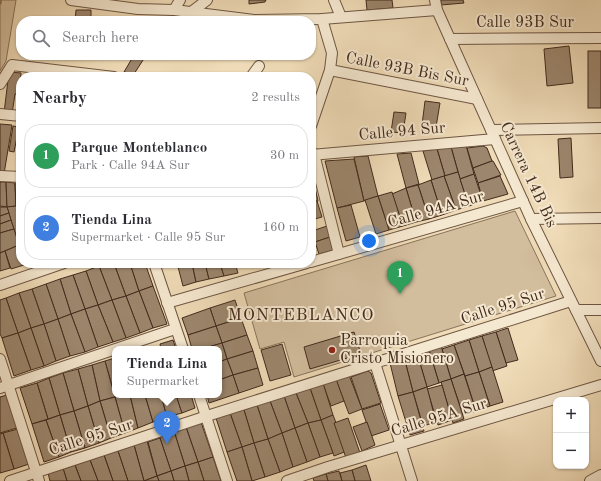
<!DOCTYPE html>
<meta charset="utf-8">
<style>
body{margin:0;font-family:"Old Standard TT",serif;background:#f7f7f7;color:#2b2b33}
.controls{position:absolute;right:12px;bottom:12px;display:grid;overflow:hidden;border-radius:8px;box-shadow:0 1px 3px #0004}
.controls button{width:36px;height:36px;display:grid;place-items:center;padding:0;border:0;border-bottom:1px solid #e1e1e2;background:#fff;color:#2b2b33;font:20px sans-serif}
.you{position:absolute;left:369px;top:241px;width:14px;height:14px;margin:-10px;border:3px solid #fff;border-radius:50%;background:#1a73e8;box-shadow:0 0 0 6px #1a73e833}
.badge{display:grid;place-items:center;width:26px;height:26px;border-radius:50%;background:#8f2418;color:#fff;font-size:13px;font-weight:700}
.pin{position:absolute;translate:-50% -33px;filter:drop-shadow(0 1px 2px #0008)}
.pin::after{content:'';position:absolute;top:21px;width:14px;height:12px;background:inherit;clip-path:polygon(0 0,100% 0,50% 100%)}
.popup{position:absolute;left:112px;top:346px;width:110px;height:52px;box-sizing:border-box;display:grid;place-content:center;border-radius:8px;background:#fff;filter:drop-shadow(0 1px 3px #0005);font-size:13px;white-space:nowrap;color:#7c7c81}
.popup b{font-size:15px;color:#2b2b33}
.popup::after{content:'';position:absolute;left:50%;top:100%;margin-left:-8px;border:8px solid transparent;border-top-color:#fff}
.list{margin:0;padding:0;list-style:none}
h2{display:flex;justify-content:space-between;align-items:center;height:52px;margin:0;padding:0 16px;font-size:17px}
h2 small{font-size:13px;font-weight:400;color:#7c7c81}
.list li{display:grid;grid-template-columns:26px 1fr auto;gap:12px;align-items:center;box-sizing:border-box;height:64px;margin:0 8px 8px;padding:0 8px;border:1px solid #e1e1e2;border-radius:16px}
.list b{display:block;font-size:15px;white-space:nowrap}
.list p{margin:0;font-size:13px;white-space:nowrap;color:#7c7c81}
.list em{font-size:13px;font-style:normal;color:#7c7c81}
.icon{flex:none;width:22px;height:22px;fill:none;stroke:currentColor;stroke-width:2;stroke-linecap:round;stroke-linejoin:round}
.map{position:relative;flex:none;width:601px;height:481px;overflow:hidden}
.search{position:absolute;background:#fff;box-shadow:0 1px 3px #0004;left:16px;top:16px;width:300px;height:44px;display:flex;align-items:center;gap:10px;box-sizing:border-box;padding:0 14px;border-radius:16px;color:#7c7c81;font-size:15px}
.panel{position:absolute;background:#fff;box-shadow:0 1px 3px #0004;left:16px;top:72px;width:300px;height:196px;border-radius:16px}
.map>svg:first-child{display:block}
</style>
<div class="map">
<svg width="601" height="481" viewBox="0 0 601 481">
<rect width="100%" height="100%" fill="#efdbb7"/>
<filter id="stains"><feTurbulence type="fractalNoise" baseFrequency=".005" numOctaves="4"/><feColorMatrix values="0 0 0 0 .2 0 0 0 0 .09 0 0 0 0 .02 0 0 0 .5 -.17"/></filter>
<radialGradient id="worn" r=".72"><stop offset=".6" stop-color="#630" stop-opacity="0"/><stop offset="1" stop-color="#630" stop-opacity=".3"/></radialGradient>
<g fill="#d2bd9d" stroke="#8a745c">
<polygon points="0,0 16,0 6,61 0,71"/>
<polygon points="515,211 556,296 294,377 284,342 260,349 244,293"/>
</g>
<g fill="none" stroke-linecap="round" stroke-linejoin="round">
<polyline stroke="#877059" stroke-width="3.5" points="0,3 0,0"/>
</g>
<g fill="#9c866d" stroke="#432a1c">
<polygon points="249,0 266,0 265,2 249,4"/>
<polygon points="366,0 392,0 393,8 367,10"/>
<polygon points="441,0 463,0 464,3 441,5"/>
<polygon points="76,10 91,10 91,21 75,21"/>
<polygon points="569,46 573,83 547,86 544,49"/>
<rect x="588" y="51" width="13" height="57"/>
<polygon points="134,55 145,57 134,74 124,72"/>
<polygon points="9,72 21,73 19,94 15,94 12,114 4,113"/>
<polygon points="425,101 440,103 436,127 422,125"/>
<polygon points="394,112 406,113 403,133 391,132"/>
<polygon points="0,124 12,125 4,174 0,173"/>
<polygon points="20,125 21,126 21,153 18,152"/>
<polygon points="13,126 19,127 14,152 9,151"/>
<polygon points="571,138 573,177 560,178 558,139"/>
<polygon points="466,145 474,174 460,179 451,147"/>
<polygon points="483,146 487,148 492,161 473,168 467,148"/>
<polygon points="451,147 458,172 445,176 437,149"/>
<polygon points="437,149 445,176 432,180 423,151"/>
<polygon points="411,153 419,184 406,188 397,154"/>
<polygon points="368,156 378,196 364,201 354,157"/>
<polygon points="354,159 364,201 337,208 325,161"/>
<polygon points="492,161 493,161 501,175 478,183 473,168"/>
<polygon points="458,172 469,206 456,210 444,176"/>
<polygon points="474,174 483,201 469,206 460,179"/>
<polygon points="444,176 456,210 442,215 431,180"/>
<polygon points="500,176 508,194 483,201 478,183"/>
<polygon points="431,180 442,215 429,219 418,185"/>
<polygon points="0,182 6,182 7,207 0,206"/>
<polygon points="6,182 15,183 16,206 7,207"/>
<polygon points="314,183 318,201 311,203 311,184"/>
<polygon points="15,184 21,184 21,205 16,205"/>
<polygon points="418,185 429,219 416,222 406,188"/>
<polygon points="406,188 416,222 403,226 392,194"/>
<polygon points="392,192 403,226 389,230 378,196"/>
<polygon points="378,196 389,230 376,234 365,200"/>
<polygon points="317,201 322,217 311,220 311,203"/>
<polygon points="351,205 360,237 346,241 337,208"/>
<polygon points="16,206 21,207 21,253 7,207"/>
<polygon points="0,207 7,207 9,213 0,216"/>
<polygon points="9,213 11,220 0,224 0,216"/>
<polygon points="11,220 14,229 0,233 0,224"/>
<polygon points="327,226 330,237 315,242 312,231"/>
<polygon points="14,229 19,245 0,253 0,233"/>
<polygon points="330,237 334,250 319,254 315,242"/>
<polygon points="19,245 21,253 21,263 24,263 24,265 11,269 5,251"/>
<polygon points="5,251 10,268 0,271 0,253"/>
<polygon points="105,263 114,263 126,296 112,300 99,266"/>
<polygon points="114,263 130,263 139,291 126,296"/>
<polygon points="130,263 145,263 153,286 139,291"/>
<polygon points="177,263 192,263 196,282 183,286"/>
<polygon points="192,263 205,263 209,279 196,282"/>
<polygon points="205,263 220,263 224,276 209,279"/>
<polygon points="220,263 235,263 238,273 224,276"/>
<polygon points="99,266 112,300 98,305 86,271"/>
<polygon points="86,271 98,305 85,309 73,275"/>
<polygon points="73,275 85,309 71,314 60,279"/>
<polygon points="60,279 71,314 58,319 46,284"/>
<polygon points="46,284 58,319 44,324 32,289"/>
<polygon points="153,286 167,324 153,328 139,291"/>
<polygon points="32,289 44,324 31,328 19,293"/>
<polygon points="139,291 153,328 140,333 126,296"/>
<polygon points="19,293 31,328 18,333 6,298"/>
<polygon points="126,296 140,333 126,338 112,300"/>
<polygon points="6,298 18,333 2,338 0,334 0,300"/>
<polygon points="112,300 126,338 113,342 98,305"/>
<polygon points="235,300 241,318 216,326 210,308"/>
<polygon points="98,305 113,342 98,347 85,309"/>
<polygon points="210,308 216,326 188,335 182,318"/>
<polygon points="85,309 98,347 85,352 71,314"/>
<polygon points="71,314 85,352 70,356 58,319"/>
<polygon points="241,318 247,335 222,343 216,326"/>
<polygon points="58,319 70,356 56,361 44,324"/>
<polygon points="44,324 56,361 44,366 31,328"/>
<polygon points="216,326 222,343 202,349 192,349 188,335"/>
<polygon points="31,328 44,366 31,370 18,333"/>
<polygon points="508,328 518,360 506,363 496,332"/>
<polygon points="354,332 361,354 310,369 304,347"/>
<polygon points="496,332 507,366 492,371 482,336"/>
<polygon points="18,333 31,370 14,376 2,338"/>
<polygon points="247,335 253,351 227,359 222,343"/>
<polygon points="482,336 492,367 479,372 469,340"/>
<polygon points="173,340 176,349 161,349 160,344"/>
<polygon points="469,340 479,372 465,376 454,345"/>
<polygon points="222,343 227,359 219,362 219,349 202,349"/>
<polygon points="282,344 291,375 270,381 261,350"/>
<polygon points="454,345 464,374 451,379 442,349"/>
<polygon points="441,346 451,379 439,383 429,350"/>
<polygon points="429,350 439,383 427,387 417,353"/>
<polygon points="253,351 258,368 233,375 227,359"/>
<polygon points="417,353 427,387 413,392 404,357"/>
<polygon points="404,357 413,392 398,396 390,363"/>
<polygon points="115,358 115,395 119,395 115,397 105,361"/>
<polygon points="227,359 233,375 219,380 219,362"/>
<polygon points="105,361 115,397 100,401 92,365"/>
<polygon points="92,365 100,401 88,406 78,369"/>
<polygon points="492,367 503,402 490,406 479,372"/>
<polygon points="258,368 263,385 239,393 233,375"/>
<polygon points="78,369 88,406 74,411 63,373"/>
<polygon points="368,371 371,373 381,403 362,409 351,377"/>
<polygon points="479,372 490,406 476,411 465,376"/>
<polygon points="63,373 74,411 60,415 49,378"/>
<polygon points="464,374 476,411 463,415 451,379"/>
<polygon points="233,375 239,393 209,403 207,395 219,395 219,380"/>
<polygon points="349,375 362,409 349,414 336,380"/>
<polygon points="49,378 60,415 48,419 37,383"/>
<polygon points="336,379 344,401 331,406 323,384"/>
<polygon points="451,379 464,419 453,423 441,382"/>
<polygon points="37,383 48,419 32,424 20,388"/>
<polygon points="323,383 333,415 321,420 310,388"/>
<polygon points="442,385 452,420 438,425 427,389"/>
<polygon points="427,387 436,422 423,426 413,392"/>
<polygon points="310,388 321,420 308,423 296,393"/>
<polygon points="413,392 424,431 410,435 398,396"/>
<polygon points="296,393 308,423 295,428 284,396"/>
<polygon points="7,395 17,428 0,433 0,397"/>
<polygon points="119,395 130,395 138,428 125,433 115,397"/>
<polygon points="130,395 145,395 153,422 138,428"/>
<polygon points="145,395 161,395 167,417 153,422"/>
<polygon points="161,395 176,395 182,413 167,417"/>
<polygon points="176,395 191,395 195,408 182,413"/>
<polygon points="284,396 295,428 282,433 270,401"/>
<polygon points="115,397 125,433 111,438 100,401"/>
<polygon points="100,401 111,438 99,443 88,406"/>
<polygon points="270,401 282,433 268,439 257,405"/>
<polygon points="380,404 389,430 371,436 362,410"/>
<polygon points="257,405 268,439 254,443 244,410"/>
<polygon points="88,406 99,443 85,448 74,411"/>
<polygon points="244,410 254,443 242,447 230,413"/>
<polygon points="74,411 85,448 71,452 60,415"/>
<polygon points="230,413 242,447 227,452 216,418"/>
<polygon points="60,415 71,452 59,457 46,420"/>
<polygon points="333,415 347,451 334,456 321,420"/>
<polygon points="348,418 360,453 346,458 334,423"/>
<polygon points="46,420 59,457 44,462 32,424"/>
<polygon points="321,420 333,453 320,457 308,423"/>
<polygon points="201,422 213,457 198,462 186,427"/>
<polygon points="367,422 375,445 362,451 353,427"/>
<polygon points="308,423 320,457 307,462 295,428"/>
<polygon points="186,427 198,462 185,466 174,431"/>
<polygon points="295,428 307,462 293,467 282,433"/>
<polygon points="18,429 29,464 14,469 3,433"/>
<polygon points="174,431 185,466 171,471 159,435"/>
<polygon points="3,433 14,469 0,473 0,434"/>
<polygon points="282,433 293,467 280,472 268,439"/>
<polygon points="160,438 171,471 157,476 148,442"/>
<polygon points="268,439 280,472 265,477 254,443"/>
<polygon points="147,441 157,476 144,481 134,445"/>
<polygon points="254,443 265,477 252,481 242,447"/>
<polygon points="134,445 144,481 128,481 118,451"/>
<polygon points="242,447 252,481 237,481 227,452"/>
<polygon points="118,451 128,481 113,481 104,455"/>
<polygon points="104,455 113,481 98,481 90,460"/>
<polygon points="213,457 221,481 204,481 198,462"/>
<polygon points="90,460 98,481 81,481 75,465"/>
<polygon points="198,462 204,481 189,481 185,466"/>
<polygon points="75,465 81,481 67,481 63,469"/>
<polygon points="366,465 371,481 355,481 352,470"/>
<polygon points="185,466 189,481 174,481 171,471"/>
<polygon points="63,468 67,481 50,481 48,473"/>
<polygon points="352,470 355,481 342,481 340,473"/>
<polygon points="171,471 174,481 159,481 157,476"/>
<polygon points="339,471 342,481 328,481 326,474"/>
<polygon points="326,474 328,481 314,481 313,478"/>
<polygon points="157,476 159,481 144,481"/>
</g>
<g fill="none" stroke-linecap="round" stroke-linejoin="round">
<g stroke="#6e5643" stroke-width="12">
<g id="street">
<polyline points="71,0 138,9 174,10 254,20 322,19 437,10"/>
<polyline points="334,0 341,17"/>
<polyline points="435,0 437,10 531,219 601,361"/>
<polyline points="174,10 180,0"/>
<polyline points="190,13 207,0"/>
<polyline points="450,39 601,38"/>
<polyline points="330,70 477,99"/>
<polyline points="251,77 259,66"/>
<polyline points="0,84 12,65 114,77"/>
<polyline points="0,114 21,116"/>
<polyline points="311,126 330,70 332,53 322,19"/>
<polyline points="491,130 601,128"/>
<polyline points="314,154 339,254"/>
<polyline points="311,155 495,139"/>
<polyline points="0,176 21,177"/>
<polyline points="531,219 601,218"/>
<polyline points="311,262 523,201"/>
<polyline points="154,263 183,349"/>
<polyline points="0,285 64,263"/>
<polyline points="167,303 307,263"/>
<polyline points="576,310 601,310"/>
<polyline points="0,359 39,481"/>
<polyline points="375,363 412,481"/>
<polyline points="0,388 175,329"/>
<polyline points="199,395 227,481"/>
<polyline points="10,481 207,416 571,301"/>
<polyline points="287,481 328,467 601,385"/>
<polyline points="590,481 601,475"/>
</g>
</g>
<use href="#street" stroke="#f5e8d0" stroke-width="10"/>
</g>
<circle fill="#8f2418" stroke="#f5e8d0" stroke-width="1.5" cx="332" cy="350" r="4"/>
<g text-anchor="middle" dominant-baseline="central" stroke-width="4" stroke-linejoin="round" paint-order="stroke">
<g font-size="16" fill="#432a1c" stroke="#f5e8d0">
<text x="525" y="23">Calle 93B Sur</text>
<text transform="translate(407 70) rotate(11)">Calle 93B Bis Sur</text>
<text transform="translate(402 132) rotate(-5)">Calle 94 Sur</text>
<text transform="translate(528 175) rotate(65)">Carrera 14B Bis</text>
<text transform="translate(436 210) rotate(-16)">Calle 94A Sur</text>
<text transform="translate(503 307) rotate(-18)">Calle 95 Sur</text>
<text transform="translate(439 418) rotate(-17)">Calle 95A Sur</text>
<text transform="translate(91 438) rotate(-18)">Calle 95 Sur</text>
</g>
<g font-size="16" fill="#432a1c" stroke="#f5e8d0" text-anchor="start">
<text x="340" y="341">Parroquia<tspan x="340" dy="18">Cristo Misionero</tspan></text>
</g>
<g font-size="17" letter-spacing="1" fill="#432a1c" stroke="#f5e8d0">
<text x="301" y="315">MONTEBLANCO</text>
</g>
</g>
<rect width="100%" height="100%" filter="url(#stains)"/>
<rect width="100%" height="100%" fill="url(#worn)"/>
</svg>
<div class="controls">
<button>+</button>
<button>−</button>
</div>
<div class="you"></div>
<div class="pin badge" style="left:400px;top:294px;background:#2e9e5b">1</div>
<div class="pin badge" style="left:167px;top:444px;background:#3f7fe0">2</div>
<div class="popup"><b>Tienda Lina</b>Supermarket</div>
<div class="search"><svg class="icon" aria-label="search" viewBox="0 0 24 24"><circle cx="10" cy="10" r="6"/><path d="M15 15l6 6"/></svg>Search here</div>
<section class="panel">
<h2>Nearby<small>2 results</small></h2>
<ul class="list">
<li><span class="badge" style="background:#2e9e5b">1</span><div><b>Parque Monteblanco</b><p>Park · Calle 94A Sur</p></div><em>30 m</em></li>
<li><span class="badge" style="background:#3f7fe0">2</span><div><b>Tienda Lina</b><p>Supermarket · Calle 95 Sur</p></div><em>160 m</em></li>
</ul>
</section>
</div>
